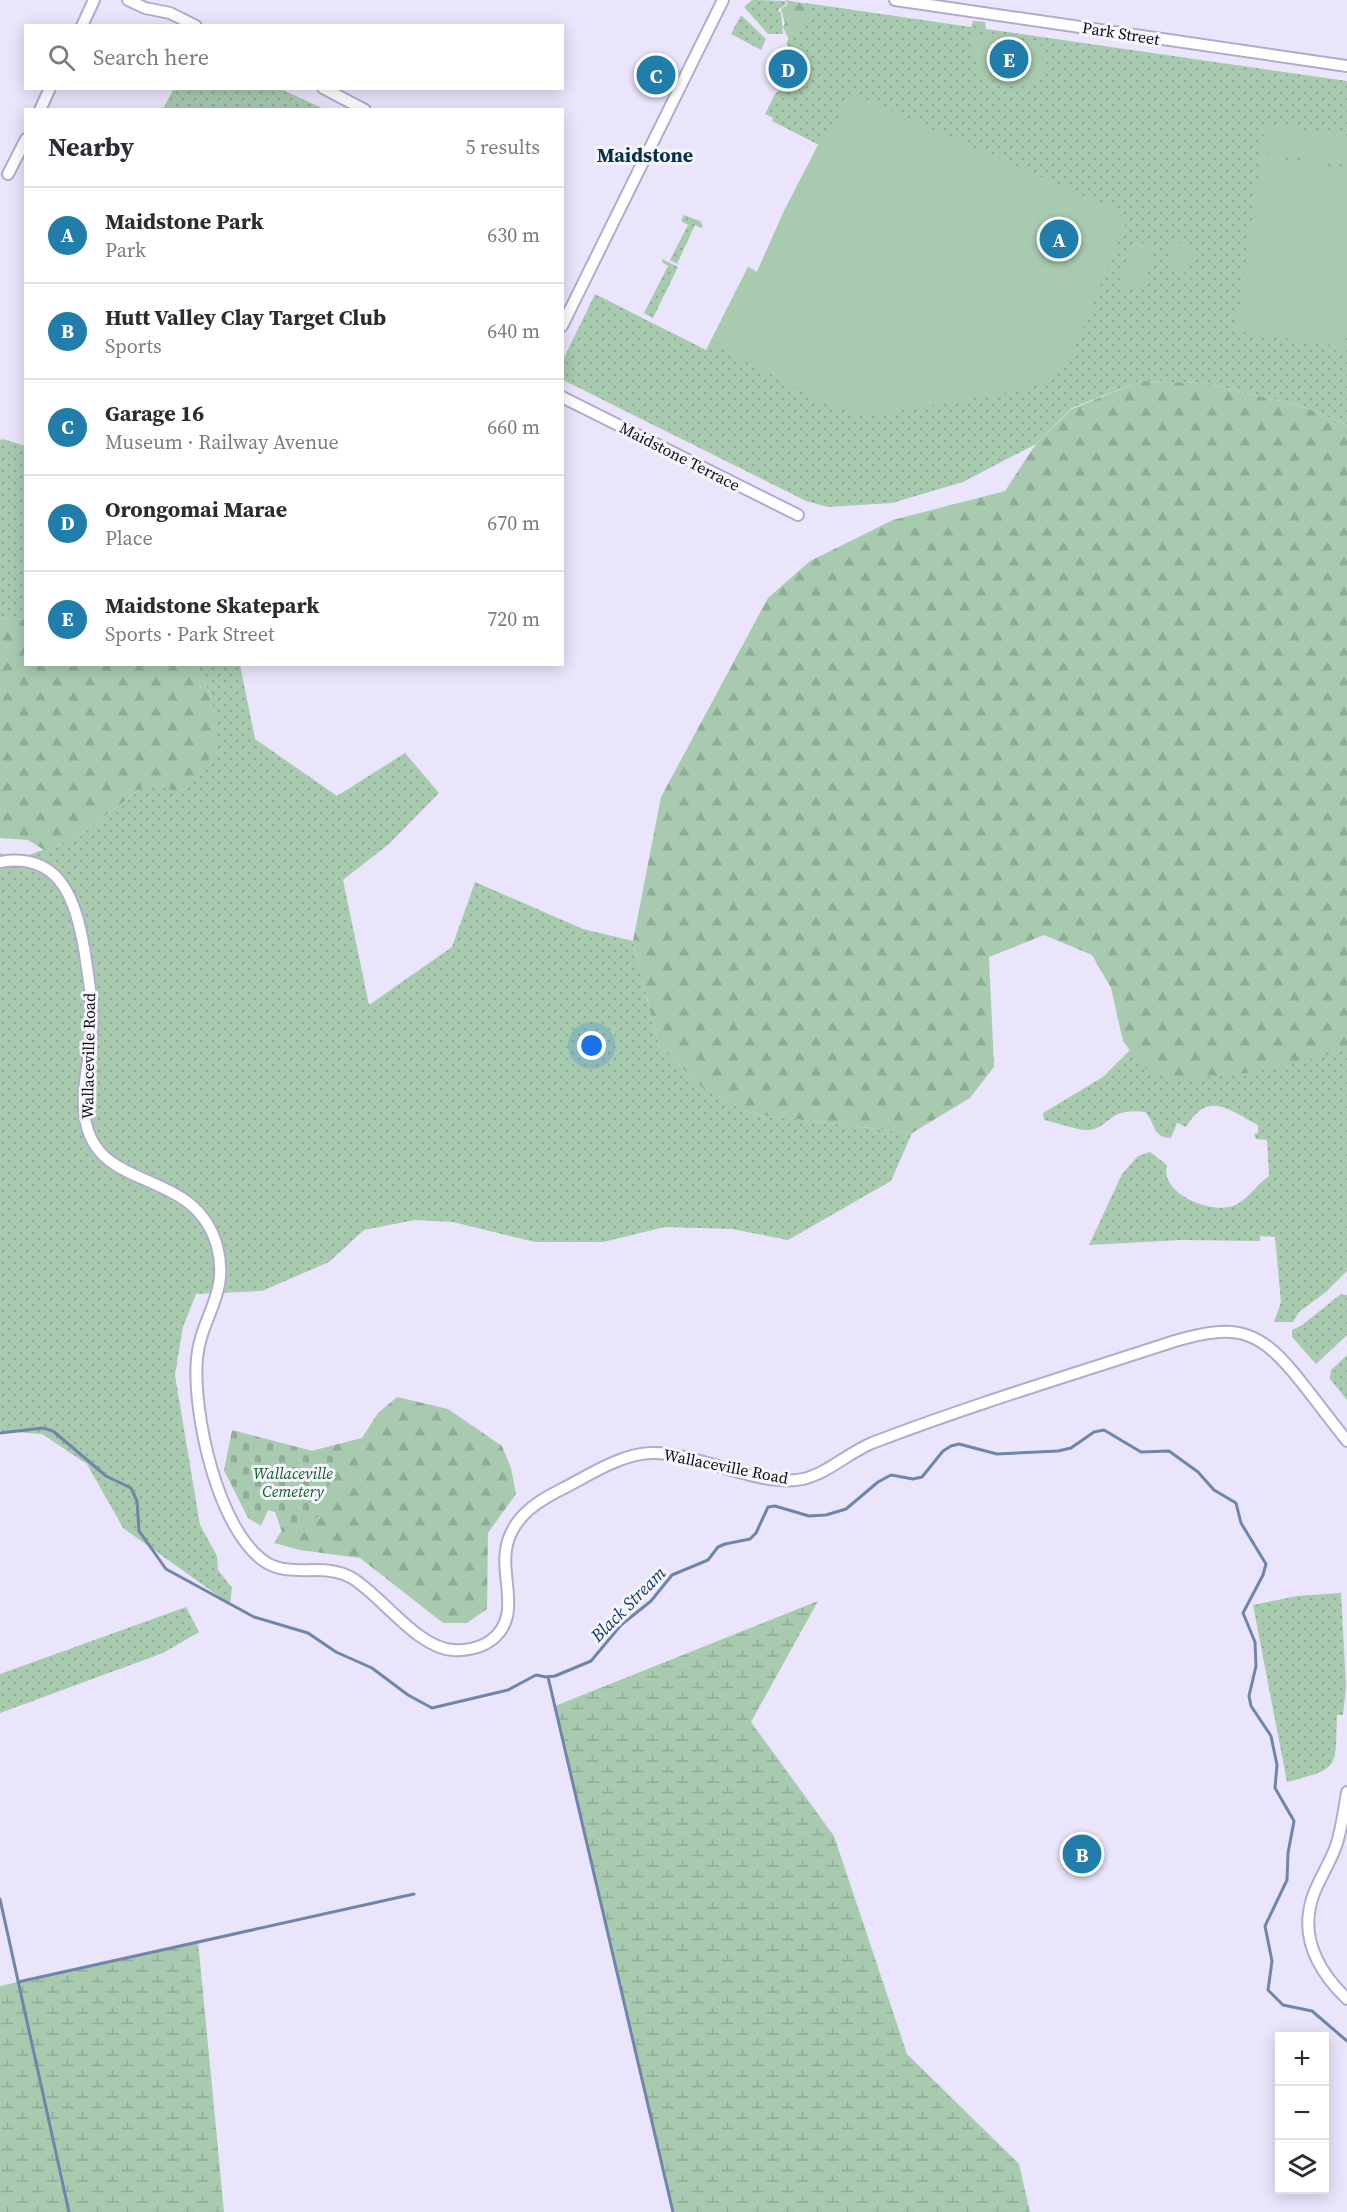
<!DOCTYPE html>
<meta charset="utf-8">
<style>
body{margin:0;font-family:"Source Serif 4",serif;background:#f2f2f3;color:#2b2b33}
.controls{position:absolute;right:18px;bottom:18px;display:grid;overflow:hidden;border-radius:0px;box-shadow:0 3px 15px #0003}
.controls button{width:54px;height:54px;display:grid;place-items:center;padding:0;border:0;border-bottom:2px solid #e1e1e2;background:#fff;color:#2b2b33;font:30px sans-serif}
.you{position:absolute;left:592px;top:1046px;width:21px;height:21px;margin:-15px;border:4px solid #fff;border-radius:50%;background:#1a73e8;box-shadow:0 0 0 9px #1a73e833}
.badge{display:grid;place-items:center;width:39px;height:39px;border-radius:50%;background:#217eab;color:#fff;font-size:20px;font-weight:700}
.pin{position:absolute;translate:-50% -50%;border:3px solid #fff;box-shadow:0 2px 6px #0006}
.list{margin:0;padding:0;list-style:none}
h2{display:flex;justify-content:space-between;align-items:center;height:78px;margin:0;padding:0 24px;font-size:26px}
h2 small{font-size:20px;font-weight:400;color:#7c7c81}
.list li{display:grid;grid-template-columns:39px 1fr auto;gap:18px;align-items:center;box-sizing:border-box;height:96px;padding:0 24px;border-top:2px solid #e1e1e2}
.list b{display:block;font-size:22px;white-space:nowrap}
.list p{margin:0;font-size:20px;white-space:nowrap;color:#7c7c81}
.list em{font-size:20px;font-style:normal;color:#7c7c81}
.icon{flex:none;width:33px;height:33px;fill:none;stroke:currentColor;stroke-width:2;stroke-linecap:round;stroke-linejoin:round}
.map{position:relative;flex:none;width:1347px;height:2212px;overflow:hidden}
.search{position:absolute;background:#fff;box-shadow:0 3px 15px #0003;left:24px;top:24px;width:540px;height:66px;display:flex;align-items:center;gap:15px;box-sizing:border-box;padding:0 21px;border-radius:0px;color:#7c7c81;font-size:22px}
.panel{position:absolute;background:#fff;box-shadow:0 3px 15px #0003;left:24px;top:108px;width:540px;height:558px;border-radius:0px}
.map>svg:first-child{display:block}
</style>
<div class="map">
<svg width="1347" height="2212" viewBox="0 0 1347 2212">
<defs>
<pattern id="green-dots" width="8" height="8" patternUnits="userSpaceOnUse" patternTransform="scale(1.5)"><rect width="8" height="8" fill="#a8cbb0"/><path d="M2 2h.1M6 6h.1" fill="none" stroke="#8fad96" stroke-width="1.8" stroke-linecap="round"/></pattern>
<pattern id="forest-firs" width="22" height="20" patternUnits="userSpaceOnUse" patternTransform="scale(1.5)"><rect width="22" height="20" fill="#a8cbb0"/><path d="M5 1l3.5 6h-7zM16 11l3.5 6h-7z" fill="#8fad96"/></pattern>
<pattern id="wetland-marsh" width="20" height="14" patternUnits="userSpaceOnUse" patternTransform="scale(1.5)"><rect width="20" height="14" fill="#a8cbb0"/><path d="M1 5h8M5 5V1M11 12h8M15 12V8" fill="none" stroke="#8fad96"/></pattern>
<pattern id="cemetery-stones" width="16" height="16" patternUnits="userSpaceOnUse" patternTransform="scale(1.5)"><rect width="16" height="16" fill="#a8cbb0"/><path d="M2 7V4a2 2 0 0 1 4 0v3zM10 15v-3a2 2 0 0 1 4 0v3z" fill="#8fad96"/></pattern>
</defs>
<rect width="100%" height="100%" fill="#eae5fb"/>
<g fill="url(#green-dots)">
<polygon points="752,0 785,1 786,4 778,10 781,13 783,34 768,34 744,7"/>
<polygon points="806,3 971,27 973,21 985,22 986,29 1347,81 1347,425 1299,405 1202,383 1140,381 1072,408 1036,444 963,482 892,503 828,507 806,501 563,380 562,362 595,294 706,350 748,267 757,272 784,211 819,145 772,121 773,118 765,114 775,94 808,67 786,44"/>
<polygon points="741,15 766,39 761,50 731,34"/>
<polygon points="174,88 281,89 324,109 163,109"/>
<polygon points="684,215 700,221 703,226 701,228 695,225 677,264 670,260 688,225 681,221"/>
<polygon points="662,259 678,267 653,318 644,313 668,266 662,262"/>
<polygon points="3,439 25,446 25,620 0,618 0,440"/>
<polygon points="196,665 240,665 255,739 337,796 405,753 439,793 389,844 343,880 369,1005 452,947 475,882 583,929 633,941 659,1046 702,1087 751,1114 912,1133 891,1181 788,1240 732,1229 665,1227 603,1242 535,1242 453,1222 415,1220 364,1230 329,1262 262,1291 196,1294 183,1327 175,1375 200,1525 217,1556 218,1570 232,1588 230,1604 123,1528 87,1464 42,1434 0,1431 0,853 16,860 77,837 147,784 213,700"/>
<path d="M1347 1042V1271L1326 1292 1299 1312 1293 1322H1274L1281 1302 1275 1237 1260 1236V1241L1181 1240 1089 1245 1122 1174 1138 1156 1150 1152 1167 1165C1159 1193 1210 1214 1233 1206 1247 1201 1257 1184 1269 1176L1267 1140 1256 1139 1254 1134 1258 1133V1125C1228 1109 1208 1090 1186 1127L1177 1123 1171 1138C1152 1138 1156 1123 1145 1112 1108 1107 1111 1127 1089 1130 1079 1131 1055 1122 1044 1120L1043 1113 1103 1077 1134 1046Z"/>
<polygon points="1341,1294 1347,1295 1347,1335 1316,1364 1292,1337 1292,1330 1302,1325"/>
<polygon points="1347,1355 1347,1400 1330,1379 1331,1370"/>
<path d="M1341 1593 1346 1686 1343 1715H1337C1335 1769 1341 1768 1287 1782L1253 1605 1297 1596Z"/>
<polygon points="186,1607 199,1632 163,1653 0,1713 0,1674"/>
</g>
<g fill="url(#forest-firs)">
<polygon points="785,0 813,5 808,23 789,40 783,27 785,23 781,9 788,4"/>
<polygon points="1140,381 1202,383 1299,405 1347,425 1347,1050 1255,1072 1179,1080 1143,1068 1123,1041 1111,988 1092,955 1044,935 989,957 994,1067 970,1098 912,1133 751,1114 702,1087 659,1046 633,941 661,797 768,598 810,561 893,520 1005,491 1036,444 1072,409"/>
<polygon points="0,618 25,620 26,664 196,665 213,700 215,752 181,792 147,784 77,837 44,850 28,840 0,838"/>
<polygon points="397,1397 448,1409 502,1446 511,1468 516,1494 488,1533 487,1609 467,1623 443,1623 360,1558 300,1550 274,1543 290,1517 311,1451 362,1438 378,1413"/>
</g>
<g fill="url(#wetland-marsh)">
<polygon points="818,1601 751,1722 834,1836 907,2054 1019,2164 1030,2212 673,2212 555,1706"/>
<polygon points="198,1941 224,2212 0,2212 0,1986"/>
</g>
<polygon fill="url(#cemetery-stones)" points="232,1430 336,1457 322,1513 298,1533 282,1532 275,1512 268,1510 261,1526 248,1518 224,1470"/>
<g fill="#a8cbb0">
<path d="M973 35 1041 45 1042 75C1027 90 1002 81 979 78L975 71 978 63 971 50Z"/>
<polygon points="851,93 1129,216 1066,367 1029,389 872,415 835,408 710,343 748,267 757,272 784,211 821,139 834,128"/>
<polygon points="1265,124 1347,136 1347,165 1261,152"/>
<polygon points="1261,156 1347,169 1347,329 1345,347 1236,331"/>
<polygon points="1134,240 1156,248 1139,292 1118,283"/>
<polygon points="1174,241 1194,248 1186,273 1165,265"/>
</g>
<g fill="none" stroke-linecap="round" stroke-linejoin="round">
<g stroke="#6f85a9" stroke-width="3">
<polyline points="0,1433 43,1428 53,1431 106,1476 131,1488 137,1501 139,1531 166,1569 254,1617 308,1633 336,1652 372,1668 408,1695 432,1708 508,1690 536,1675 546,1677 555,1676 591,1661 621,1625 651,1601 672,1575 708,1560 718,1547 725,1544 750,1539 756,1533 768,1507 775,1506 809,1516 826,1515 846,1509 878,1482 891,1475 913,1479 922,1477 943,1451 951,1446 959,1444 997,1454 1058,1451 1071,1448 1094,1432 1104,1430 1141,1452 1169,1451 1198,1472 1214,1490 1236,1503 1241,1523 1266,1564 1263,1575 1243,1613 1255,1642 1256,1666 1249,1696 1251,1706 1271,1736 1277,1765 1275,1788 1294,1821 1288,1853 1287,1880 1265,1926 1272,1961 1268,1990 1283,2005 1312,2011 1347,2041"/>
<polyline points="548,1677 673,2212"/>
<polyline points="0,1899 69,2212"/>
<polyline points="18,1982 414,1894"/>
</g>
<g stroke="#b3abcd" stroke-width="14">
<g id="minor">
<polyline points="128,0 145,8 170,13 196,26"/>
<polyline points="895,0 1347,66"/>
<polyline points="82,26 94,0"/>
<polyline points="323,88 365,110"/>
<polyline points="40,110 50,88"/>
<polyline points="8,174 26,139"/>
<polyline points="562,326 723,0"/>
<polyline points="562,397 798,515"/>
<path d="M0 862C63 851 77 905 85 954 88 977 93 999 92 1022 92 1053 80 1087 85 1118 97 1195 194 1165 217 1246 230 1294 201 1316 197 1358 192 1412 218 1533 267 1563 293 1578 325 1562 352 1578 382 1596 417 1648 453 1650 465 1651 480 1648 490 1641 525 1616 497 1575 508 1541 516 1515 538 1501 562 1489 588 1476 620 1454 651 1453 694 1451 759 1488 803 1479 828 1473 848 1453 872 1443 971 1405 1074 1374 1175 1341 1240 1322 1261 1331 1302 1383 1317 1402 1332 1422 1347 1441"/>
<path d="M1347 1792C1344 1810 1342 1828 1336 1846 1330 1863 1319 1879 1313 1896 1299 1936 1318 1971 1347 1999"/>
</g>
</g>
<use href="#minor" stroke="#fff" stroke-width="10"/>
</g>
<g text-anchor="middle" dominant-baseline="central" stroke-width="6" stroke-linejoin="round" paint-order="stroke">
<g font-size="16" fill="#0d0a15" stroke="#f6f5fc">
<text transform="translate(1121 33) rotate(9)">Park Street</text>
<text transform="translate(680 456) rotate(27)">Maidstone Terrace</text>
<text transform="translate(88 1056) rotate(-89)">Wallaceville Road</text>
<text transform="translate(726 1466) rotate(11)">Wallaceville Road</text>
</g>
<g font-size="16" font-style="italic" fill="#0e5f30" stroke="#f6f5fc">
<text x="293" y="1473">Wallaceville<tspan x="293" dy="18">Cemetery</tspan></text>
</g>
<g font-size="18" font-style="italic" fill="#0d3970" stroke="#f6f5fc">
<text transform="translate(628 1604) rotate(-45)">Black Stream</text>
</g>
<g font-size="20" font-weight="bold" fill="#043147" stroke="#f6f5fc">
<text x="645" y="155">Maidstone</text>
</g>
</g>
</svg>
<div class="controls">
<button>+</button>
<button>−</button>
<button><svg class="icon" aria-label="layers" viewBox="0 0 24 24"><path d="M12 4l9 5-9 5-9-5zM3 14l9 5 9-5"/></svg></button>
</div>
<div class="you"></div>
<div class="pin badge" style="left:1059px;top:239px">A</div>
<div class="pin badge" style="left:1082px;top:1854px">B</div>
<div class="pin badge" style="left:656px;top:75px">C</div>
<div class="pin badge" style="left:788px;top:69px">D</div>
<div class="pin badge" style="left:1009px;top:59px">E</div>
<div class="search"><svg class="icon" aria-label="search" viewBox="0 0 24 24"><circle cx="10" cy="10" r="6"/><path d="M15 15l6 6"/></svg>Search here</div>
<section class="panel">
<h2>Nearby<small>5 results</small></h2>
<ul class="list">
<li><span class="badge">A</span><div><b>Maidstone Park</b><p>Park</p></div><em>630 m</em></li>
<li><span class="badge">B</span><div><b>Hutt Valley Clay Target Club</b><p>Sports</p></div><em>640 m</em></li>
<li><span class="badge">C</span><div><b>Garage 16</b><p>Museum · Railway Avenue</p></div><em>660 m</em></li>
<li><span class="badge">D</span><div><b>Orongomai Marae</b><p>Place</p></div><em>670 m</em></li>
<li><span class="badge">E</span><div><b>Maidstone Skatepark</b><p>Sports · Park Street</p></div><em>720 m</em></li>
</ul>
</section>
</div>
